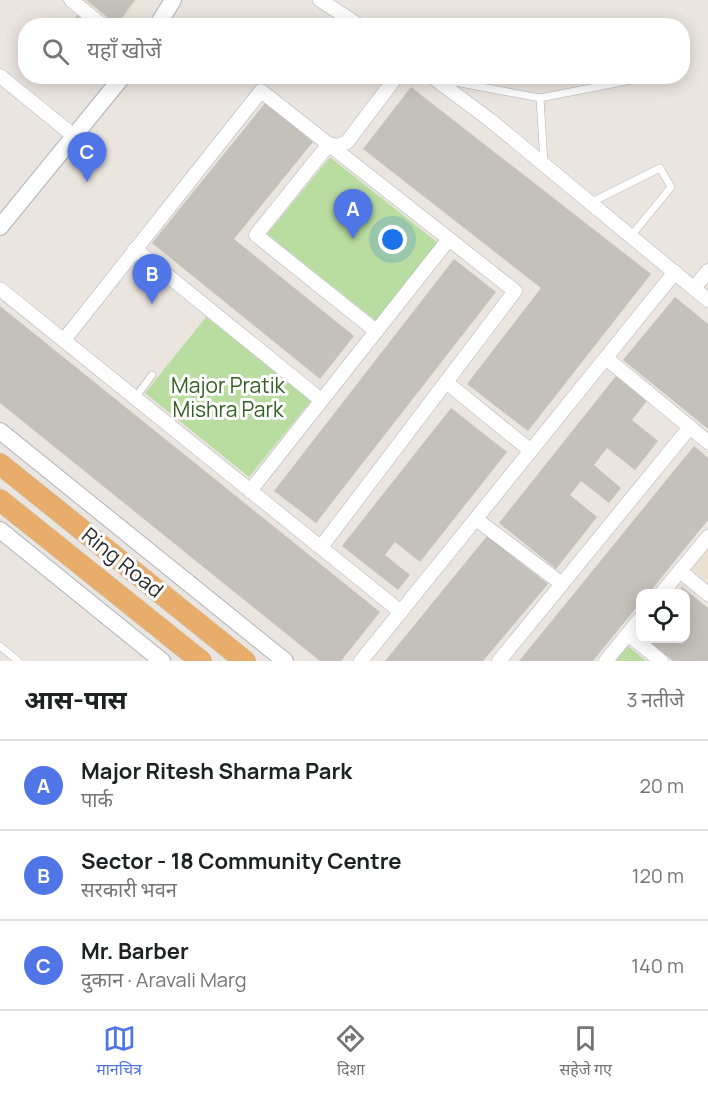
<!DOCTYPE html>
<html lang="hi">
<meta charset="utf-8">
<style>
body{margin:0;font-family:Manrope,"Noto Sans Devanagari",sans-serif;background:#f6f6f6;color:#202124}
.controls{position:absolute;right:18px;bottom:18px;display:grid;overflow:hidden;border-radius:12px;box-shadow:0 3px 15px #0003}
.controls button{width:54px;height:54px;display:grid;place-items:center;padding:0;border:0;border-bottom:2px solid #e0e0e0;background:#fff;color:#202124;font:30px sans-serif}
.you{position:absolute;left:393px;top:240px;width:21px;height:21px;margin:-15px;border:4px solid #fff;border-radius:50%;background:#1a73e8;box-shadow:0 0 0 9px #1a73e833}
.badge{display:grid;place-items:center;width:39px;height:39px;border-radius:50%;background:#5075e7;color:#fff;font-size:20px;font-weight:700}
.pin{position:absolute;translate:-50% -50px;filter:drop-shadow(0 2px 3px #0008)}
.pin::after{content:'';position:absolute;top:32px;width:21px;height:18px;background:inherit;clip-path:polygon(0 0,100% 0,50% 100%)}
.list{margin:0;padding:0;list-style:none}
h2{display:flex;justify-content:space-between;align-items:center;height:78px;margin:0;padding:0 24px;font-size:26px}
h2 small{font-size:20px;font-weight:400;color:#757577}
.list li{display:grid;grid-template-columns:39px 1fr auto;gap:18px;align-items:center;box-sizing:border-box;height:90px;padding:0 24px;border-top:2px solid #e0e0e0}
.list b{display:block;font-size:22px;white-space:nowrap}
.list p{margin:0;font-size:20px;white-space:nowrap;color:#757577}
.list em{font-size:20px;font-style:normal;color:#757577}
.icon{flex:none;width:33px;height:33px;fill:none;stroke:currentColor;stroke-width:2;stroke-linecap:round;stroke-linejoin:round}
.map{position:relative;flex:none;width:708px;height:661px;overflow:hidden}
.search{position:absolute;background:#fff;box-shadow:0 3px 15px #0003;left:18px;right:18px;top:18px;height:66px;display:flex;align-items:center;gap:15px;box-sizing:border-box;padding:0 21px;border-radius:24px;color:#757577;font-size:22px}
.sheet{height:348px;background:#fff}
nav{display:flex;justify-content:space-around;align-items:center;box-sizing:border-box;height:84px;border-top:2px solid #e0e0e0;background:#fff;font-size:16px;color:#757577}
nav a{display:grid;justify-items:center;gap:3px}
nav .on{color:#5075e7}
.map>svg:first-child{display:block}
</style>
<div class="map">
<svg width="708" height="661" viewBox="0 0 708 661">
<rect width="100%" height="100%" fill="#ebe5df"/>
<g fill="#ebe1d0">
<polygon points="83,0 138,0 121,26 115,25"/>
<polygon points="708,547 708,583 690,568"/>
</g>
<g fill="#b9dca1">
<polygon points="330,157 438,243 376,321 267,234"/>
<polygon points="206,317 311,401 249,477 145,393"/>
<polygon points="628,646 646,661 615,661"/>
</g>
<g fill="#c4c0ba">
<polygon points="86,0 135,0 117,25"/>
<polygon points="77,15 90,26 70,26"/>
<polygon points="411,87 651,274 528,431 467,384 541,288 363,149"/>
<polygon points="265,103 313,142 234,239 354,336 320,379 152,243"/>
<polygon points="454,259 496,292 316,523 274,491"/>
<polygon points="675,297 708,324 708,429 623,360"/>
<polygon points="0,306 380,612 341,661 320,661 0,403"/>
<polygon points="616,376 647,401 632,420 658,441 635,470 607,448 594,465 621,488 609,503 581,481 570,495 597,517 556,569 499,523"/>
<polygon points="451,408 507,452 420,562 395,542 385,555 410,575 398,590 342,546"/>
<polygon points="694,446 708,458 708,520 648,594 640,594 640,603 593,661 519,661"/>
<polygon points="487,536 548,584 483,661 385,661"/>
<polygon points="682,587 708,608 708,661 673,661 645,638 686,638 686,594 677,594"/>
</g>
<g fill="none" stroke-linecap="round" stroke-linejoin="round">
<g stroke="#afb1ba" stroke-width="8">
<g id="service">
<polyline points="448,89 455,82 540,98 652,76"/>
<polyline points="540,98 544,163"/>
<polyline points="590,203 660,168 671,187 631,236"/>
<polyline points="135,398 152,375"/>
<polyline points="0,646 18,661"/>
</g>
</g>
<g stroke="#afb1ba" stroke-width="15">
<g id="minor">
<polyline points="71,0 103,26"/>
<polyline points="320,0 360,26"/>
<polyline points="0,76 74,136"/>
<polyline points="431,76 490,120 708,300"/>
<polyline points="135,249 321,400"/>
<polyline points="694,288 708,271"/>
<polyline points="0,289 401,612"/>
<polyline points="376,331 256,235 329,144 338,146 347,142 397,76"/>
<polyline points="64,340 261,91 515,291 321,547"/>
<polyline points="606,358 708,442"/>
<polyline points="446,382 531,451"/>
<polyline points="250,491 449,239"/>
<polyline points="476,519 562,584"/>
<polyline points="680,571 708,594"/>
<polyline points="661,594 708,537"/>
<polyline points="628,634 661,661"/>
<polyline points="361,661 675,272"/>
<polyline points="499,661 690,427"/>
<polyline points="606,661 640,619"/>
</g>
</g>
<g stroke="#afb1ba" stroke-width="18">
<g id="tertiary">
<polyline points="157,26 173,0"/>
<polyline points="0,227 123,76"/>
<polyline points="0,431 285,661"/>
<polyline points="0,530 162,661"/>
</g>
</g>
<g stroke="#c4c4c4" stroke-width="22">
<g id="trunk">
<polyline points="0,464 245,661"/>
<polyline points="0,500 201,661"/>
</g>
</g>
<use href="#service" stroke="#fff" stroke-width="7"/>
<use href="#minor" stroke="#fff" stroke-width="14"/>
<use href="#tertiary" stroke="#fff" stroke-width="16"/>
<use href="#trunk" stroke="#e8ad6a" stroke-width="21"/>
</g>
<g text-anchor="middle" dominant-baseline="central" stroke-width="6" stroke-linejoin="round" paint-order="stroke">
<g font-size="21" fill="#336122" stroke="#fff">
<text x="228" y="385">Major Pratik<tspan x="228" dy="24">Mishra Park</tspan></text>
</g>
<g font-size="21" fill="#2b2b2b" stroke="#fff">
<text transform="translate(123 562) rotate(39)">Ring Road</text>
</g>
</g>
</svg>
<div class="controls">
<button><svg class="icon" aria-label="locate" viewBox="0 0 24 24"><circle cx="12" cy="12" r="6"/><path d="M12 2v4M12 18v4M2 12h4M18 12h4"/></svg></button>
</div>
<div class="you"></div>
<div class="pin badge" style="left:353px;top:239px">A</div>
<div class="pin badge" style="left:152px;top:304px">B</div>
<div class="pin badge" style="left:87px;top:182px">C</div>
<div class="search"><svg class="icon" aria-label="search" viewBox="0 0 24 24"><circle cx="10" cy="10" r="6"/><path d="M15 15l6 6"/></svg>यहाँ खोजें</div>
</div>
<section class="sheet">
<h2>आस-पास<small>3 नतीजे</small></h2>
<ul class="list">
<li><span class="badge">A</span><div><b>Major Ritesh Sharma Park</b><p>पार्क</p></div><em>20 m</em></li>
<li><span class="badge">B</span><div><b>Sector - 18 Community Centre</b><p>सरकारी भवन</p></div><em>120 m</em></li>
<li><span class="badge">C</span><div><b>Mr. Barber</b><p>दुकान · Aravali Marg</p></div><em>140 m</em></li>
</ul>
</section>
<nav>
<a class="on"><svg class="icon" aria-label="map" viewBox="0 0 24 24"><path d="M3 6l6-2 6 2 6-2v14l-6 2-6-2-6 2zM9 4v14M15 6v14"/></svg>मानचित्र</a>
<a><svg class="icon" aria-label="directions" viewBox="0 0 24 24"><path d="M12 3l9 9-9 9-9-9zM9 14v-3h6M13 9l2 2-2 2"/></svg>दिशा</a>
<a><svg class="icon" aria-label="saved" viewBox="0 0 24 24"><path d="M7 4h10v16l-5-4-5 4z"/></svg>सहेजे गए</a>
</nav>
